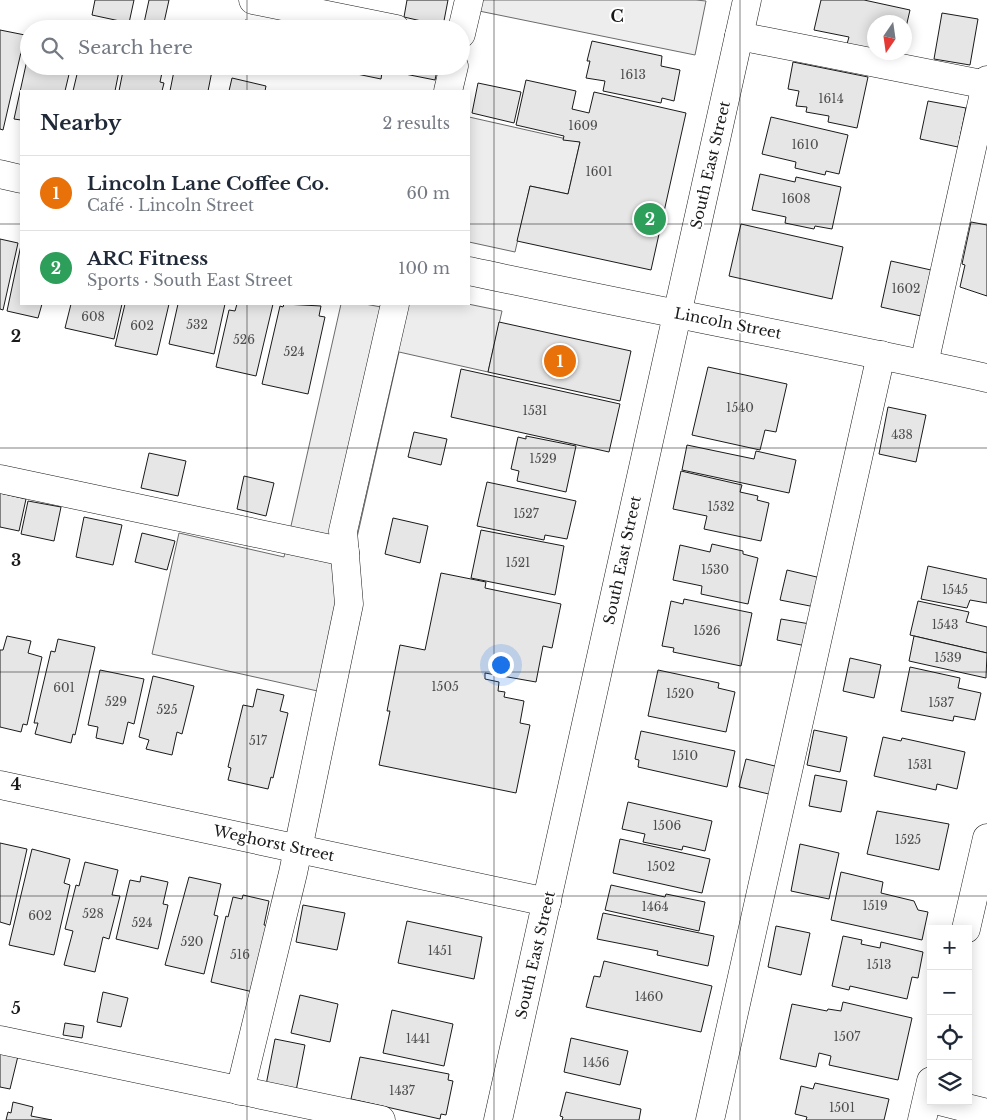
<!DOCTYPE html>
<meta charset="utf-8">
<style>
body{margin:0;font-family:"Libre Baskerville",serif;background:#f2f2f3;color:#1f2937}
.controls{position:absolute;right:15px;bottom:15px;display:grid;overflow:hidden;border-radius:0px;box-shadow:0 2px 12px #0003}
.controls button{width:45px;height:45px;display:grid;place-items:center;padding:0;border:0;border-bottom:1px solid #e0e1e3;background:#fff;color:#1f2937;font:25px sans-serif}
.compass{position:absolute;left:867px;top:15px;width:45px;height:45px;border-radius:50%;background:#fff;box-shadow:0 2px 12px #0003;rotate:193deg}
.you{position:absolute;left:500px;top:664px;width:18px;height:18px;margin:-12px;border:4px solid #fff;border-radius:50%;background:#1a73e8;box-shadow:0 0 0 8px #1a73e833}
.badge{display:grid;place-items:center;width:32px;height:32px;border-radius:50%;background:#c62828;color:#fff;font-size:16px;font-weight:700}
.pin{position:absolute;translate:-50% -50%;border:2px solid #fff;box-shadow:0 1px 5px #0006}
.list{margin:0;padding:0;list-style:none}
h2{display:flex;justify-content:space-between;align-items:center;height:65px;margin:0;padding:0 20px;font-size:21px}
h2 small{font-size:16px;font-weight:400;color:#747a83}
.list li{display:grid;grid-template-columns:32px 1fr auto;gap:15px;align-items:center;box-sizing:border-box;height:75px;padding:0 20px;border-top:1px solid #e0e1e3}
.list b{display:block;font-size:19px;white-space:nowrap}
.list p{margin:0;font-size:16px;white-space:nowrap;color:#747a83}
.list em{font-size:16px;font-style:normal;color:#747a83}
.icon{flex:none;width:28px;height:28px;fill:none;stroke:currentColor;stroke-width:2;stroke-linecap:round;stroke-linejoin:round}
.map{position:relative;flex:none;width:987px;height:1120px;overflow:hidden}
.search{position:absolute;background:#fff;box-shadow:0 2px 12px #0003;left:20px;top:20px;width:450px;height:55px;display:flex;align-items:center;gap:12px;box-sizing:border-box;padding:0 18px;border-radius:28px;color:#747a83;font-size:19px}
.panel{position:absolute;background:#fff;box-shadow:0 2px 12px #0003;left:20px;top:90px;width:450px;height:215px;border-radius:0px}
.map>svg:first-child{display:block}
</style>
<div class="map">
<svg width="987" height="1120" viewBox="0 0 987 1120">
<rect width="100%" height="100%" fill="#fff"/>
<g fill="#ededed" stroke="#6a6a6a">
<polygon points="481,0 696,0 706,1 695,55 479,11"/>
<polygon points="469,117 580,142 568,194 530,186 515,252 469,242"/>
<polygon points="341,304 365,304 381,307 388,304 468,304 502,311 488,372 399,352 322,692 152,654 179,533 284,557"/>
</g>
<g fill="#e6e6e6" stroke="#1a1a1a">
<polygon points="95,0 134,0 129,23 92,15"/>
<polygon points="149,0 169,0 163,27 144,23"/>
<polygon points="407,0 448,0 443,26 404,17"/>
<polygon points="821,0 864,0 910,10 904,36 904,22 874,22 874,49 847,44 849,37 814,30"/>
<polygon points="942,13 978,19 970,65 934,59"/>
<polygon points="245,20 278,27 278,29 243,29"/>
<polygon points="0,30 25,35 3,130 0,129"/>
<polygon points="592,41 662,56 661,66 680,70 674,101 662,98 661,103 603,91 605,81 586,78 590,61 587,61"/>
<polygon points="29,51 29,66 71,66 65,91 21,91 21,120 14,119"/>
<polygon points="793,62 868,77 857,128 828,122 829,116 806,112 807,107 796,106 799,91 788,89"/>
<polygon points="79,66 120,66 115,91 73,91"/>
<polygon points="124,66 163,68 160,82 164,83 162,91 119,91"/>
<polygon points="175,66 213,66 208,91 170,91"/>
<polygon points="354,66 383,66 381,79 352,73"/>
<polygon points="396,66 438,66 435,80 395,72"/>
<polygon points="232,78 266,86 265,91 229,91"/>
<polygon points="526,80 576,91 572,109 589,113 594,92 686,113 651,270 517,241 530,186 568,194 580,142 563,140 564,136 516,125"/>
<polygon points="478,83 521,92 514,123 472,113"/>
<polygon points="928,101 966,108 958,147 920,139"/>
<polygon points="771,117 848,135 839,174 826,171 825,175 795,168 796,162 762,154"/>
<polygon points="760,174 795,182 796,177 841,187 832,229 815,226 814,229 785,223 786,217 752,210"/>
<polygon points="971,222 987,225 987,296 960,287 965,265 962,264"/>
<polygon points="741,224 843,247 832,299 729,276"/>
<polygon points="0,239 18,243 3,310 0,309"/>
<polygon points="21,245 21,304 42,304 38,318 7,311"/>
<polygon points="891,261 931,270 921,316 881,307"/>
<polygon points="71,304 122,304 114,339 65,328"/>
<polygon points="125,304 169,304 157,355 115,346"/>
<polygon points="178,304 225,304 214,354 169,344"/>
<polygon points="237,304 273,304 256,376 216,367 229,310 235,311"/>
<polygon points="284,304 321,306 319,316 325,317 308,394 262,384 280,306 283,307"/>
<polygon points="499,322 631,351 620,401 488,372"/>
<polygon points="708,367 787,384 776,432 765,430 760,450 692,435"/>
<polygon points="461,369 620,404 609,452 451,417"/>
<polygon points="888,407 926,415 916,462 879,454"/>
<polygon points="414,432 447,439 441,465 408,457"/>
<polygon points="526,436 576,446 566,492 517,481 519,471 511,469 518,437 526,439"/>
<polygon points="687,445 754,459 756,451 796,460 789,493 682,470"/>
<polygon points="149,453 186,461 178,496 141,488"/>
<polygon points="681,471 742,485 740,492 758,496 757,500 769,503 761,541 704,529 707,516 673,509"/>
<polygon points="244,476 274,483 266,516 237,509"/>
<polygon points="487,482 576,501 567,539 545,535 544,540 477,526"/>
<polygon points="0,493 26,499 19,531 0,527"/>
<polygon points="28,501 61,507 54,541 21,534"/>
<polygon points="84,517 122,525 113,565 76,557"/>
<polygon points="393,518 428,526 420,563 385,554"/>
<polygon points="481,530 564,546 555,595 471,578"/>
<polygon points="142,533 175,541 167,570 135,562"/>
<polygon points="712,544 743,551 743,554 758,558 748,604 701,594 702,586 673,580 680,545 710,552"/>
<polygon points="928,566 987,579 987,603 970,600 967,608 921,599"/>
<polygon points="787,570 821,578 815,607 780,600"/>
<polygon points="441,573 486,582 485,588 561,604 552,648 543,646 536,682 485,673 485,679 499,682 498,691 505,692 504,697 524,701 520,723 530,725 516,793 379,765 390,711 387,711 400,645 425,650"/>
<polygon points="684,599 752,613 741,666 673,652 674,648 662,646 671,601 683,604"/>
<polygon points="918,601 969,612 966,622 987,627 987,653 910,635"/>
<polygon points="781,619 810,624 806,646 777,640"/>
<polygon points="7,636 31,641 28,653 42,657 27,725 23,724 21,732 0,727 0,650 3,650"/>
<polygon points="914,636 987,653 986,678 909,661"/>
<polygon points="58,639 95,647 75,735 73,734 71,743 35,734 38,723 34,723 51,651 55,652"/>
<polygon points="850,658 881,665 874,698 843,691"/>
<polygon points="910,667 960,678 958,688 981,693 975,720 954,716 953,721 901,711"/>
<polygon points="100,670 144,679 134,724 128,722 123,744 96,738 98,727 88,725"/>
<polygon points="658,670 719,683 718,688 735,692 726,732 648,716"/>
<polygon points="153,676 194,686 182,734 177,732 172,755 146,749 149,740 139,737"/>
<polygon points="257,689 284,695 280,711 288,713 273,778 271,777 268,789 228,780 231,768 228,767 243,705 253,707"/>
<polygon points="814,730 847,737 840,772 807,765"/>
<polygon points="641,731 735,751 727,787 638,767 639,760 635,759"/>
<polygon points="883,737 901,741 902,738 965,752 957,789 937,784 936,790 874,776"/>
<polygon points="746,759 779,767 773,795 739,787"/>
<polygon points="815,775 847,781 841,812 809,806"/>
<polygon points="628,802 712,821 705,851 683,846 682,850 643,842 645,834 622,829"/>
<polygon points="877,811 949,824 939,870 867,854"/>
<polygon points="620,839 710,859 702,893 613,873"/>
<polygon points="0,843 27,849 10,925 0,922"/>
<polygon points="800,844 839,853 829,899 791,891"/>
<polygon points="32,849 70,859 64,883 70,885 54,955 9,945"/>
<polygon points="85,862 118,870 112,895 120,896 109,939 103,937 95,972 64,965 73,931 65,929 76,885 79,886"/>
<polygon points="841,872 883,882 881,893 914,901 918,910 928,912 922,940 831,920"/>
<polygon points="141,876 168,882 163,904 168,905 158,949 116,939 130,880 140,882"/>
<polygon points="189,877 221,884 214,915 218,916 204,974 165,965"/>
<polygon points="611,885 665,897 666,894 705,902 699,931 605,910"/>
<polygon points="243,895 269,901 264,925 269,926 253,992 211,982 226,916 228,917 233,897 242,899"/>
<polygon points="303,905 345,913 337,950 296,942"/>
<polygon points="603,913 714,936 708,966 657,955 658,951 597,939"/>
<polygon points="407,921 482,937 474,979 398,963"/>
<polygon points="776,926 810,933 801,975 768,967"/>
<polygon points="843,936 862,940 861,944 880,948 881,942 923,952 918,978 912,977 907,999 850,986 849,990 832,986"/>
<polygon points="604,961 712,986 701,1032 586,1007 594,976 600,977"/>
<polygon points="103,992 128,998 121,1027 97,1022"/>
<polygon points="300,995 338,1004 330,1042 291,1033"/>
<polygon points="843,1002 912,1018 898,1080 829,1065 831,1056 819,1053 816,1067 780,1059 792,1004 827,1011 828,1009 841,1011"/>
<polygon points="392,1010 453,1024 444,1066 383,1053"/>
<polygon points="65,1023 84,1026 82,1038 63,1035"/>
<polygon points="571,1038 628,1051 620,1085 564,1072"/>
<polygon points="275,1039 305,1045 296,1091 266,1085"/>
<polygon points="0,1052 18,1056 10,1089 0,1087"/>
<polygon points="360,1057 449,1074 448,1080 453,1081 446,1115 441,1114 440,1119 351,1099"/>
<polygon points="815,1083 889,1099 884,1120 806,1120 807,1117 795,1114 801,1086 813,1089"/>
<polygon points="566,1092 641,1109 639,1120 562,1120 563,1117 560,1116"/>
<polygon points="13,1102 33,1107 31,1116 52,1120 6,1120 8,1112 11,1113"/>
</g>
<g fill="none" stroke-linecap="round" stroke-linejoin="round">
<g stroke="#1a1a1a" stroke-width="29">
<g id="minor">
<polyline points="253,0 396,29"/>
<polyline points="461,34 469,0"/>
<polyline points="739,36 987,85"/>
<polyline points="448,91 454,66"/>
<polyline points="0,174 21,179"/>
<path d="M469 271C641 308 815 340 987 378"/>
<polyline points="924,364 987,80"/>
<polyline points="0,479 345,552"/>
<polyline points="0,785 547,902"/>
<polyline points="966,929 987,838"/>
<polyline points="0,1040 381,1120"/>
<polyline points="240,1091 293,873 349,604 343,531 395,304"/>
<polyline points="939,1101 987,1113"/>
<polyline points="710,1120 881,355"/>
<polyline points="922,1120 931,1081"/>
</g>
</g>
<g stroke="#1a1a1a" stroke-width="29">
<polyline id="major" points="498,1120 747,0"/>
</g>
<use href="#minor" stroke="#fff" stroke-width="28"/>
<use href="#major" stroke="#fff" stroke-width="28"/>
</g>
<path fill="none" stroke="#1a1a1a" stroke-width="1" stroke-opacity="0.55" d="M247 0V29M494 0V1120M740 0V1120M247 66V91M0 224H21M469 224H987M247 304V1120M0 448H987M0 672H987M0 896H987"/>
<g text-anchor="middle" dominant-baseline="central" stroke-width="4" stroke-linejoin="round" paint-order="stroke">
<g font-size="12" fill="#4d4d4d">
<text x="633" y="74">1613</text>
<text x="831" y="98">1614</text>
<text x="583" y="125">1609</text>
<text x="805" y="144">1610</text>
<text x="599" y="171">1601</text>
<text x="796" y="198">1608</text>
<text x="906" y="288">1602</text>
<text x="93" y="316">608</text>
<text x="197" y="324">532</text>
<text x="142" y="325">602</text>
<text x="244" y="339">526</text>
<text x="294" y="351">524</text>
<text x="740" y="407">1540</text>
<text x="535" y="410">1531</text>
<text x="902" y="434">438</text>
<text x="543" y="458">1529</text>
<text x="721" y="506">1532</text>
<text x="526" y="513">1527</text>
<text x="518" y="562">1521</text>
<text x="715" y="569">1530</text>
<text x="955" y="589">1545</text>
<text x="945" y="624">1543</text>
<text x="707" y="630">1526</text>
<text x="948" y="657">1539</text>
<text x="445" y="686">1505</text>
<text x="64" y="687">601</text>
<text x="680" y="693">1520</text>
<text x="116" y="701">529</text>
<text x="941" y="702">1537</text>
<text x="167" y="709">525</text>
<text x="258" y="740">517</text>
<text x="685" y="755">1510</text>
<text x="920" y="764">1531</text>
<text x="667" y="825">1506</text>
<text x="908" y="839">1525</text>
<text x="661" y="866">1502</text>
<text x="875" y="905">1519</text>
<text x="655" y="906">1464</text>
<text x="93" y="913">528</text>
<text x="40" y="915">602</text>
<text x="142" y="922">524</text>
<text x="192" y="941">520</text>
<text x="440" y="950">1451</text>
<text x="240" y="954">516</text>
<text x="879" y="964">1513</text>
<text x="649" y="996">1460</text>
<text x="847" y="1036">1507</text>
<text x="418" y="1038">1441</text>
<text x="596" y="1062">1456</text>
<text x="402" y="1090">1437</text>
<text x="842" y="1107">1501</text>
</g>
<g font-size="15" fill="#1a1a1a" stroke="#fff">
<text transform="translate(710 165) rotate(-77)">South East Street</text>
<text transform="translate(728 323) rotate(11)">Lincoln Street</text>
<text transform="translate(622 560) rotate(-78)">South East Street</text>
<text transform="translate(274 843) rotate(12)">Weghorst Street</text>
<text transform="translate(535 955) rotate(-77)">South East Street</text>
</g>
</g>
<g font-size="16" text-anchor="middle" font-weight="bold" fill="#1a1a1a" stroke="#fff" stroke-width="4" stroke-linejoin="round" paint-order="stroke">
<text x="617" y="22">C</text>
<text x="16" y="342">2</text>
<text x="16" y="566">3</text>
<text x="16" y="790">4</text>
<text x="16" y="1014">5</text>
</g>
</svg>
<div class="controls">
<button>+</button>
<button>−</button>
<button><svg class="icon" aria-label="locate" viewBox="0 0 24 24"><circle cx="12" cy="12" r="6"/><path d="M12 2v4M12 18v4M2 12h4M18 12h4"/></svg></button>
<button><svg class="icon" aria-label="layers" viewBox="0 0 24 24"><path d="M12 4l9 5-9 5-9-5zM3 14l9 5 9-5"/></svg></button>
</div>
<svg class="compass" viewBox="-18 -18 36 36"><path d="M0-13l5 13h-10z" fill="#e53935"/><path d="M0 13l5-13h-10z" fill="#747a83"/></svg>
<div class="you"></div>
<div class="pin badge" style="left:560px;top:361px;background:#e8710a">1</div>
<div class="pin badge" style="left:650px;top:219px;background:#2e9e5b">2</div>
<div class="search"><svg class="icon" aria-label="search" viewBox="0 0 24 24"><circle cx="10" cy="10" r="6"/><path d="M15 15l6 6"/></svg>Search here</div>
<section class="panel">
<h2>Nearby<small>2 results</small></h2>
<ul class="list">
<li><span class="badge" style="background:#e8710a">1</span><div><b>Lincoln Lane Coffee Co.</b><p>Café · Lincoln Street</p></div><em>60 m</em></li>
<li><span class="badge" style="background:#2e9e5b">2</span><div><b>ARC Fitness</b><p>Sports · South East Street</p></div><em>100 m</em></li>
</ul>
</section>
</div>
